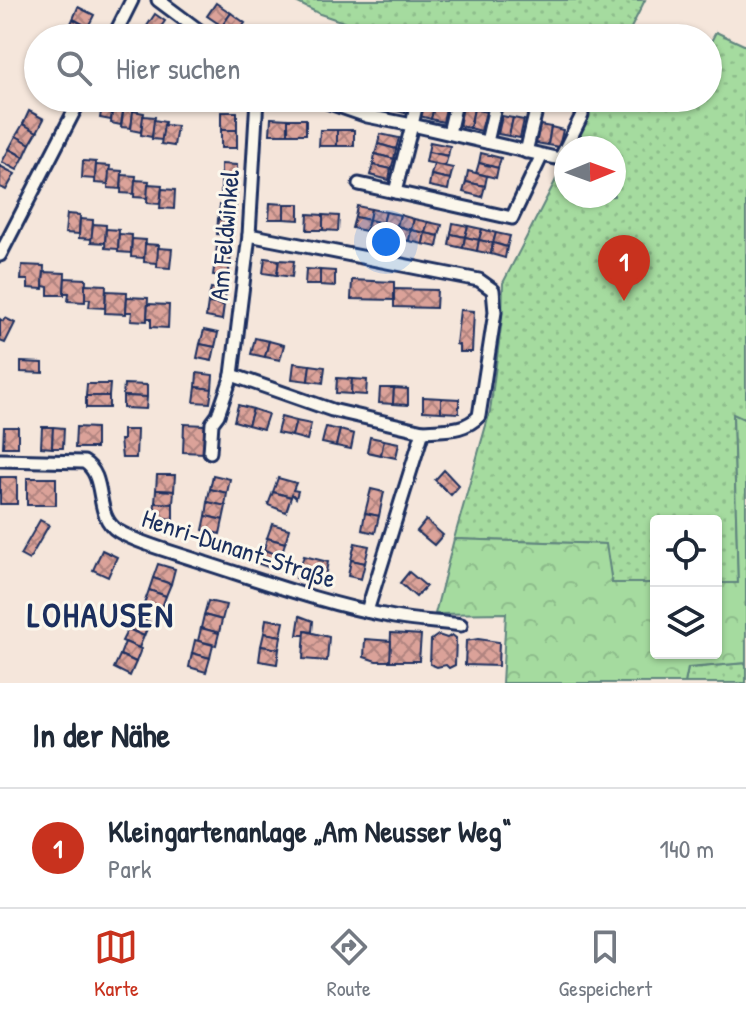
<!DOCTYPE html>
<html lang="de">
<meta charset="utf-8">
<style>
body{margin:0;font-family:"Patrick Hand",sans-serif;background:#f6f6f7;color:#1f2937}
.controls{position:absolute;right:24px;bottom:24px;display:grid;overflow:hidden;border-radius:8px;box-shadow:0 2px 6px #0004}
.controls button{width:72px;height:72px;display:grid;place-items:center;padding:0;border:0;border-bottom:2px solid #e0e1e3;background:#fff;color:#1f2937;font:40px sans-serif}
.compass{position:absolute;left:554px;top:136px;width:72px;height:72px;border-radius:50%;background:#fff;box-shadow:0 2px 6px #0004;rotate:89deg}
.you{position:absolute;left:386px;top:242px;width:28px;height:28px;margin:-20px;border:6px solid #fff;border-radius:50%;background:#1a73e8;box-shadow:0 0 0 12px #1a73e833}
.badge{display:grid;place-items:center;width:52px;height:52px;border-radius:50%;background:#c8321e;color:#fff;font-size:26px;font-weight:700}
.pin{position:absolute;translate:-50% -66px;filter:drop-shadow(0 2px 4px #0008)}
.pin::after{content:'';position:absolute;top:42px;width:28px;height:24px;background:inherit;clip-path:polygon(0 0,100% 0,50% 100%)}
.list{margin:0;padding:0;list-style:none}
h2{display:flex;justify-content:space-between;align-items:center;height:104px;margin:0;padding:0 32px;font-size:34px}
h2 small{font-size:26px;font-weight:400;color:#747a83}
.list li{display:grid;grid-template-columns:52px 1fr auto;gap:24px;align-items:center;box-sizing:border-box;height:120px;padding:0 32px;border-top:2px solid #e0e1e3}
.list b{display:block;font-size:30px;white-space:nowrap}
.list p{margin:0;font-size:26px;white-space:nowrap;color:#747a83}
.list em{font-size:26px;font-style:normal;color:#747a83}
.icon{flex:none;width:44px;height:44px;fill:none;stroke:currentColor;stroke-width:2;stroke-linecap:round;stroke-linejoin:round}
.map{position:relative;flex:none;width:746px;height:683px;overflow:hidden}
.search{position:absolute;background:#fff;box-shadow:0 2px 6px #0004;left:24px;right:24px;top:24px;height:88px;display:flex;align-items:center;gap:20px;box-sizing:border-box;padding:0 28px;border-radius:44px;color:#747a83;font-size:30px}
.sheet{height:224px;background:#fff}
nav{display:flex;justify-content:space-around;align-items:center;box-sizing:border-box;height:112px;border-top:2px solid #e0e1e3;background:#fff;font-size:22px;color:#747a83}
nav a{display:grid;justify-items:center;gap:4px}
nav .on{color:#c8321e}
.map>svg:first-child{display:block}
</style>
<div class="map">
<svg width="746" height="683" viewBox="0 0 746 683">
<defs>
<pattern id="green-dots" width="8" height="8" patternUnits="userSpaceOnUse" patternTransform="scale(2)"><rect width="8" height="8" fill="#a5db9f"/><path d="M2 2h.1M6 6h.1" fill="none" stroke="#8dbc8b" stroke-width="1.8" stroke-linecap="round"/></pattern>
<pattern id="forest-crowns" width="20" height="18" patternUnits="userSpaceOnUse" patternTransform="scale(2)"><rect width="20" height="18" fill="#a5db9f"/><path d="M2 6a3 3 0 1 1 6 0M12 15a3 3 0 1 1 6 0" fill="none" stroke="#8dbc8b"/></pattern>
<pattern id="building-cross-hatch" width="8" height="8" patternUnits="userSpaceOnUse" patternTransform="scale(2)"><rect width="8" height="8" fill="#dba299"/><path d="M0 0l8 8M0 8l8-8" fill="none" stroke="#b18480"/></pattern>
</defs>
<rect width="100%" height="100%" fill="#f5e6db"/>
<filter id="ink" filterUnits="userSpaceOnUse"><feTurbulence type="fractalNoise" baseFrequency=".0125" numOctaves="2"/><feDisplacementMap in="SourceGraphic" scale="16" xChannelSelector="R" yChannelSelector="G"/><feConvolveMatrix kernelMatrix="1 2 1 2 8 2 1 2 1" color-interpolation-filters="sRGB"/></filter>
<g filter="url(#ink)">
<g fill="url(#green-dots)" stroke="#60857e" stroke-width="2">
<polygon points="292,0 645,0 626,38 403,38 361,28 320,14"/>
<polygon points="716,32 746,46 746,420 733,415 738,583 716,583 716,521 656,521 656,583 612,583 605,544 454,539 490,411 502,319 503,283 566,160 566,196 614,196 614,148 572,148 597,98 708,98 708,47"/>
<polygon points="746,663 746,683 685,683 688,668"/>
</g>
<polygon fill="url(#forest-crowns)" stroke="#60857e" stroke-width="2" points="733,414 746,420 746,663 688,668 685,683 502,683 506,613 435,614 454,539 606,544 612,583 656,583 656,653 716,653 716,583 738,583"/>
<g fill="url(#building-cross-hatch)" stroke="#1b2f5e" stroke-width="2">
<polygon points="216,3 231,13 222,26 207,16"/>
<polygon points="78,7 94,15 88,27 73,19"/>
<polygon points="231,13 245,23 236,36 222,26"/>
<polygon points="155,14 165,21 153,38 139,38"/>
<polygon points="73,19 88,27 82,38 67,31"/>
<polygon points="388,98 407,102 405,113 386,108"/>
<polygon points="424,98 436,100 431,119 420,116"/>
<polygon points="569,98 585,98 581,111 567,108"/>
<polygon points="103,99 114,100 111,120 100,118"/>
<polygon points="436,100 447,103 443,122 431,119"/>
<polygon points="113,103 124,104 121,125 111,123"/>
<polygon points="124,107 134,108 131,128 121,127"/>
<polygon points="463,107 474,109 470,128 459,126"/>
<polygon points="474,109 486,112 481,131 470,128"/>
<polygon points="29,111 44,119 37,132 23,124"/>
<polygon points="133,111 144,113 141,132 131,130"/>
<rect x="221" y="112" width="16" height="18"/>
<polygon points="143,116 155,117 152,137 141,135"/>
<polygon points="502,116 513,118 509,136 498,134"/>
<polygon points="271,118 288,119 288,134 270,134"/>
<polygon points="513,118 524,120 520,138 509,136"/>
<rect x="288" y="119" width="18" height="15"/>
<polygon points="154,120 165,122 162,140 152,139"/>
<polygon points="23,124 37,132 30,144 16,136"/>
<polygon points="164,125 177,126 174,146 161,144"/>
<polygon points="540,125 551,127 548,145 536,143"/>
<polygon points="551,127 563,130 559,147 548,145"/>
<rect x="221" y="130" width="16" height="18"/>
<polygon points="320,130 337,130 337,146 319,146"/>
<rect x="337" y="130" width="17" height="16"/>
<polygon points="380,134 399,138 396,149 378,144"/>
<polygon points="16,136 30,144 24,157 9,149"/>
<polygon points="430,142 450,146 448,156 428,152"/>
<polygon points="378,144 396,149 394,159 375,154"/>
<polygon points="9,149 24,157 17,170 2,162"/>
<polygon points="428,152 448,156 445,166 426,162"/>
<polygon points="481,153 501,158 498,168 479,163"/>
<polygon points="375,154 394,159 391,169 373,165"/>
<polygon points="83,161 96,162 95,179 82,178"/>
<polygon points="479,163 498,168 496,178 476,173"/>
<polygon points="221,164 237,165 237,178 221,178"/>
<polygon points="434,164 453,168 450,179 431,175"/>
<polygon points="96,165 110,166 108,184 95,183"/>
<polygon points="373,165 391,169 389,180 370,175"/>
<polygon points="0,166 15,174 6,190 0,187"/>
<polygon points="109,170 122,171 121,189 108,188"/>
<polygon points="468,171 487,176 485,186 466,182"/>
<polygon points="122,175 136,176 134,194 121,193"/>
<polygon points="431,175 450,179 448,190 429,186"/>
<rect x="221" y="178" width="16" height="14"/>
<polygon points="135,180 149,181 147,198 134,197"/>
<polygon points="466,182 485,186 482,197 463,192"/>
<polygon points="148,184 162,185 160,204 147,203"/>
<polygon points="162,189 175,190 174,209 160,208"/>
<polygon points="270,203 284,204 284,219 269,219"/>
<polygon points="284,204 299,204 299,220 284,219"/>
<polygon points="220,205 236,206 234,221 218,219"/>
<polygon points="357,206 371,209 369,220 355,217"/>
<polygon points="371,209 386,212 383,223 369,220"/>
<polygon points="386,212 400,215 397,226 383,223"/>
<polygon points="67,214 80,215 79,234 65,233"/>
<polygon points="308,214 323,215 323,230 307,230"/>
<polygon points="323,215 339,216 338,231 323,230"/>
<polygon points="400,215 414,219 411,230 397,226"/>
<polygon points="355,217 369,220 366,231 352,228"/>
<polygon points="80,219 93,220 92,239 79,238"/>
<polygon points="218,219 234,221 233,235 217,234"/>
<polygon points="414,219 428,222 425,233 411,230"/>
<polygon points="369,220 383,223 380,234 366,231"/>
<polygon points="428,222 442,225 439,236 425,233"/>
<polygon points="383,223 397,226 395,238 380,234"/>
<polygon points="453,223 468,226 465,237 451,234"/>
<polygon points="93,224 106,225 105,243 91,242"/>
<polygon points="397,226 411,230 409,241 395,238"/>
<polygon points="468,226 482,229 479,240 465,237"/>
<polygon points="106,229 119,230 118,249 105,248"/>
<polygon points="482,229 496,233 493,243 479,240"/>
<polygon points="411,230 425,233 423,244 409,241"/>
<polygon points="425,233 439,236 437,247 423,244"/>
<polygon points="496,233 510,236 507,247 493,243"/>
<polygon points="119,234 132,235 131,253 118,252"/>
<polygon points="451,234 465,237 463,248 449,245"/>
<polygon points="465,237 479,240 477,251 463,248"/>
<polygon points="132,239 146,240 144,258 131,257"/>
<polygon points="479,240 493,243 491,254 477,251"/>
<polygon points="493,243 507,247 505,258 491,254"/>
<polygon points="145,244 159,245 157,263 144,262"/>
<polygon points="217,246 232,248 230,263 215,261"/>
<polygon points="158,248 172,249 170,268 157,267"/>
<polygon points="265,258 279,260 277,275 263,273"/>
<polygon points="279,260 294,261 292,277 277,275"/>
<polygon points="215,261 230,263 228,277 213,275"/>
<polygon points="22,265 44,266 43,289 28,288 28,280 21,280"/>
<polygon points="306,269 320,270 320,285 305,285"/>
<polygon points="320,270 335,271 335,286 320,285"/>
<polygon points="44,272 65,273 64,295 48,295 48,287 43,286"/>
<polygon points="65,278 86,279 85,302 68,301 69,293 64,293"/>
<polygon points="352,280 394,282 394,300 351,299"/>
<polygon points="85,284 106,285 105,308 89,307 90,299 85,299"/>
<polygon points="211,288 226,291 224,305 208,303"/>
<polygon points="394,289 437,290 436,308 394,307"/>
<polygon points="106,291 127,292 126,314 105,313"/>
<polygon points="127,297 148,298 147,321 131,320 132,312 126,312"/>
<polygon points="208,303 224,305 222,320 206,317"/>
<polygon points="148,304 169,305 168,328 151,327 151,318 147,318"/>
<polygon points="460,310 474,311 472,352 459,352 459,345 456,344"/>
<polygon points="5,318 15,323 5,343 0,341 0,319 3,321"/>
<polygon points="204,330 218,333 215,347 200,344"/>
<polygon points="255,338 269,341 265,357 251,354"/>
<polygon points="269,341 284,345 280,360 265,357"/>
<polygon points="200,344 215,347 212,361 197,358"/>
<polygon points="21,362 43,363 43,373 21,372"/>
<polygon points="294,363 310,365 308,381 292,379"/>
<polygon points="310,365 325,367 323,383 308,381"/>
<polygon points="197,373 213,375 212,389 196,387"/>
<polygon points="337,378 352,379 351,394 336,393"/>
<polygon points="352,379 367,380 366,395 351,394"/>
<polygon points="87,384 110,384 109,396 86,396"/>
<polygon points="124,384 147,385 147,397 123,396"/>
<polygon points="196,387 212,389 210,403 194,402"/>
<polygon points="380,388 394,388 393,404 379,403"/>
<polygon points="394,388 408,389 408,405 393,404"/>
<rect x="86" y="396" width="23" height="12"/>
<polygon points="123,396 147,397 146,409 123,408"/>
<polygon points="423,397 441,398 441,412 423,411"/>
<polygon points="441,398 459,399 459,413 441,412"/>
<polygon points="238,405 253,409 248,425 234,421"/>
<polygon points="253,409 268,414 263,429 248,425"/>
<polygon points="281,417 296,421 292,436 277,433"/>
<polygon points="296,421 311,424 307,440 292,436"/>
<polygon points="184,424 205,425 204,453 183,452"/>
<polygon points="4,427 18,427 18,447 3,447"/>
<polygon points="42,427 53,427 52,448 41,447"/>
<polygon points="53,427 64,428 63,448 52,448"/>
<polygon points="76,427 96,428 96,448 75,448"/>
<polygon points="326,427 340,430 336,446 322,443"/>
<polygon points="123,430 137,430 136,458 122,458 120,440 123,440"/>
<polygon points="340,430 354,434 351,449 336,446"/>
<polygon points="370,437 384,440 381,455 367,452"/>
<polygon points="384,440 399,443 396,458 381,455"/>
<polygon points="444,470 459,486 451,495 435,480"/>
<polygon points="157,475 175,475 174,491 156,490"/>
<polygon points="213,475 230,479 227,493 210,489"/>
<rect x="0" y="477" width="17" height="27"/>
<rect x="27" y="478" width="29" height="27"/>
<polygon points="278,478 296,483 293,490 298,491 296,498 292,494 291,497 273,492"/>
<polygon points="210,489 227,493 225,506 207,502"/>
<polygon points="371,489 384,492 379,516 365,513"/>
<polygon points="156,490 174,491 173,504 155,503"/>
<polygon points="273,492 291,497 286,512 268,505"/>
<polygon points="208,502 226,506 223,520 206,516"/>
<polygon points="155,503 173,504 173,519 154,517"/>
<polygon points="365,513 379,516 375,533 362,530"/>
<polygon points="206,516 223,520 220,534 203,530"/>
<polygon points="40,520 49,525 29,560 20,555"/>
<polygon points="426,520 443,535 434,545 417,531"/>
<polygon points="272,524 289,529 285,543 267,538"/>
<polygon points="267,538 285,543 281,556 264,550"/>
<polygon points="355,543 369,546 365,563 351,560"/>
<polygon points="102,550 117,557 108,577 93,570"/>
<polygon points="264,550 281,556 276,570 259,564"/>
<polygon points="304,556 328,562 323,586 296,578"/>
<polygon points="351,560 365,563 361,579 348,576"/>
<polygon points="158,564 175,569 171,584 153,578"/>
<polygon points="409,572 426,586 416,597 400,583"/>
<polygon points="153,578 171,584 166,596 149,590"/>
<polygon points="149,590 166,596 161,610 144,604"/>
<polygon points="208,601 226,605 222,620 204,615"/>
<polygon points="204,615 222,620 219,633 201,628"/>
<polygon points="133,616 150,622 144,636 128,629"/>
<polygon points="300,616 313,621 312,632 305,631 305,635 297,635"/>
<polygon points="266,619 284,622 281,636 264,633"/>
<polygon points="201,628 219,633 216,645 198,641"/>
<polygon points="128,629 144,636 139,648 122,641"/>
<polygon points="305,631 329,637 327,661 303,659"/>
<polygon points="264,633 281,636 279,649 261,646"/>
<polygon points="391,633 421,635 419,661 390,661"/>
<polygon points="438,635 447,638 452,635 456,638 455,665 449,668 446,665 437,667 430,664 431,640"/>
<polygon points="365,639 391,641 390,661 376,661 364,657"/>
<polygon points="478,639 499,642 498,666 465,665 466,641"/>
<polygon points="195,640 213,645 210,658 192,653"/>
<polygon points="125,642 141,649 136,662 120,655"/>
<polygon points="261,646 279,649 277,664 259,661"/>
<polygon points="192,653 210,658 206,672 189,667"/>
<polygon points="120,655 136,662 130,676 114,668"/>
</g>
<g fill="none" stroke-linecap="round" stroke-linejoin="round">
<g stroke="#1b2f5e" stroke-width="17">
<g id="minor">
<polyline points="158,0 209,38"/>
<polyline points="113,38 132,0"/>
<polyline points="257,98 249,235 232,375 332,410 423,431"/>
<polyline points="315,98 367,116 412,125 418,98"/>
<polyline points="449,133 457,98"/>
<polyline points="487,142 497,98"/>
<polyline points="526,152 539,98"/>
<polyline points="542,155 512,218 395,192 412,125 560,159 582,115"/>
<polyline points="359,184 395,192"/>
<path d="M249 235 479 280 493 290 495 312 479 416C464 432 444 429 423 431L367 611"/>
<polyline points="0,255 81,98"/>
<polyline points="210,452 212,423 218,415 232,375"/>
<path d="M0 460 84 462C108 476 93 516 118 531 139 544 180 554 205 563 267 583 329 605 394 617 416 621 439 622 461 625"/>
</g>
</g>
<use href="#minor" stroke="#fbf7ec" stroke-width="11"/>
</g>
</g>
<g text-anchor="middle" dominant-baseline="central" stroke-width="6" stroke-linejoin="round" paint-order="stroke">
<g font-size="26" fill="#1b2f5e" stroke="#fbf7ec">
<text transform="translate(224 235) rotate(-85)">Am Feldwinkel</text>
<text transform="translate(239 548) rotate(18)">Henri-Dunant-Straße</text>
</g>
<g font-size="34" font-weight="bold" letter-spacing="2" fill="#1b2f5e" stroke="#fbf7ec">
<text x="101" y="615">LOHAUSEN</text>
</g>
</g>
</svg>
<div class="controls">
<button><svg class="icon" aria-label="locate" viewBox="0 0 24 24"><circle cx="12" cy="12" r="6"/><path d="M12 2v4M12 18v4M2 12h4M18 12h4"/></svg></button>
<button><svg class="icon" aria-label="layers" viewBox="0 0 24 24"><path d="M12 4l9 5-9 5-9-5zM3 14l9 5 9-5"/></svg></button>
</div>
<svg class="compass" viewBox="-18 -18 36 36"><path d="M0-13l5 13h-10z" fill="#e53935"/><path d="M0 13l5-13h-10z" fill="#747a83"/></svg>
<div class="you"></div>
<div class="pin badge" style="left:624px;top:301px">1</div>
<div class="search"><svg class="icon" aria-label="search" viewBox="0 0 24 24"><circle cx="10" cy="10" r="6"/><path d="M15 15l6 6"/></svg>Hier suchen</div>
</div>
<section class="sheet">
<h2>In der Nähe<small></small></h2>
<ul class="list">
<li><span class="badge">1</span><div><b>Kleingartenanlage „Am Neusser Weg“</b><p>Park</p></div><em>140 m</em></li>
</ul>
</section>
<nav>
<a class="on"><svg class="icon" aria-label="map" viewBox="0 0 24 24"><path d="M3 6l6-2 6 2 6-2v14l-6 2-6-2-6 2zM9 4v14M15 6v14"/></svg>Karte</a>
<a><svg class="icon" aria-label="directions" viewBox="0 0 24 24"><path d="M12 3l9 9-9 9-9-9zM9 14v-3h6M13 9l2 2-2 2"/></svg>Route</a>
<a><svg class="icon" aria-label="saved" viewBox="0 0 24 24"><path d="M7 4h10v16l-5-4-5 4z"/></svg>Gespeichert</a>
</nav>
